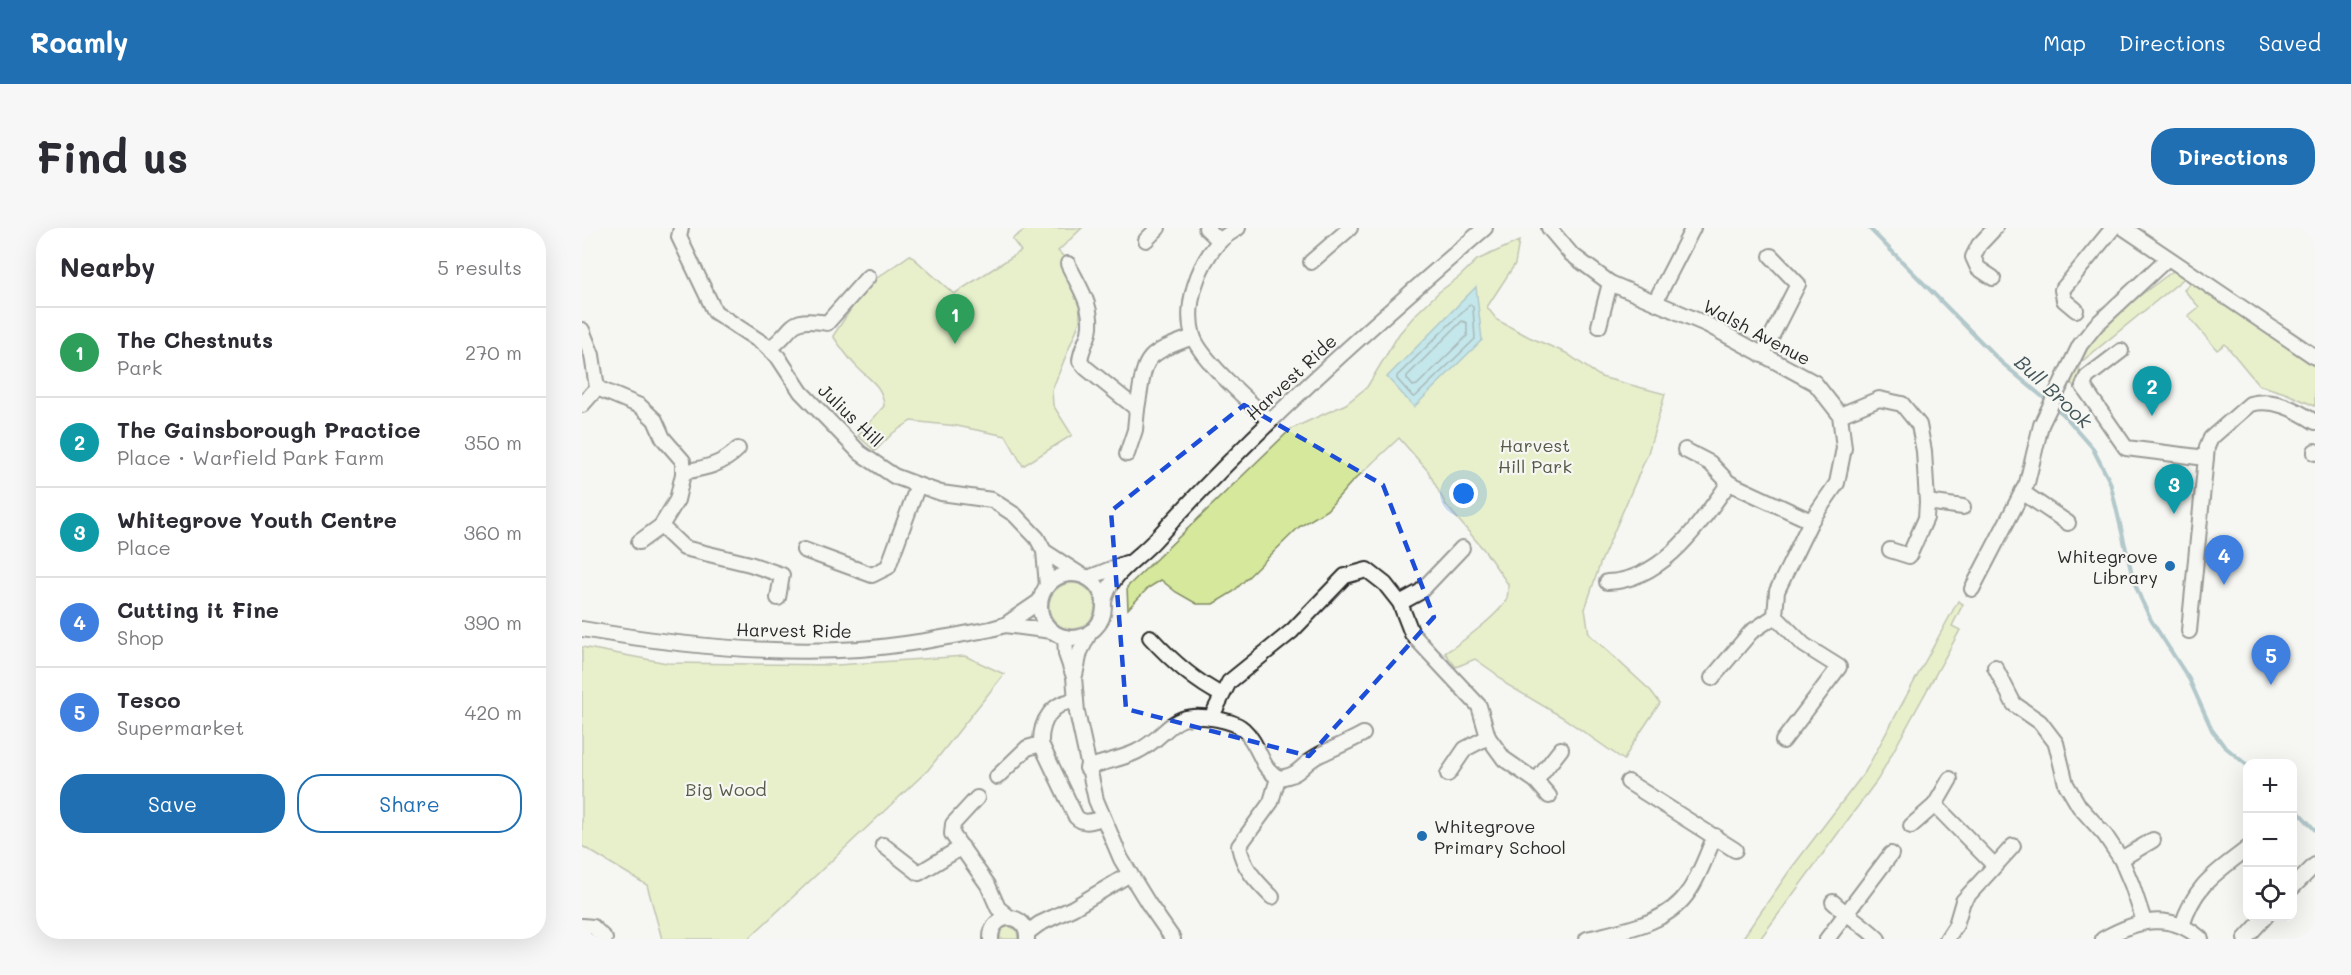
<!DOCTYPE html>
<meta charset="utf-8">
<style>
body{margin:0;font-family:Mali,sans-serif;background:#f7f7f7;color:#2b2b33}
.controls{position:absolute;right:18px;bottom:18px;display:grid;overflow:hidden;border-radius:12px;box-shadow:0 6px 24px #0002}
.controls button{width:54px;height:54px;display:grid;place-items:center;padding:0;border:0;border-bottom:2px solid #e1e1e2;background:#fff;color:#2b2b33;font:30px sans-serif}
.you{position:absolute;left:882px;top:266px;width:21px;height:21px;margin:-15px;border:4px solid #fff;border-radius:50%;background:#1a73e8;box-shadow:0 0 0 9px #1a73e833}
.badge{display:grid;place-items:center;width:39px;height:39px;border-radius:50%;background:#1f6fb2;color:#fff;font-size:20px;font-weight:700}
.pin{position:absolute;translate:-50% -50px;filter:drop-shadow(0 2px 3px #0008)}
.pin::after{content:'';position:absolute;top:32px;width:21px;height:18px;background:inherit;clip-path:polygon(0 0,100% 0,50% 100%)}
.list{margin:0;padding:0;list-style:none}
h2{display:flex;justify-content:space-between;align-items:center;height:78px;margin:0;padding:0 24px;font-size:26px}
h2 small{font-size:20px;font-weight:400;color:#7c7c81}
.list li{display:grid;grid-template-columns:39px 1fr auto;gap:18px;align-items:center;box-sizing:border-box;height:90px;padding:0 24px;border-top:2px solid #e1e1e2}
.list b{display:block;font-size:22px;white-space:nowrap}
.list p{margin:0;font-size:20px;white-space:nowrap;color:#7c7c81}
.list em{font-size:20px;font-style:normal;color:#7c7c81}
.actions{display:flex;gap:12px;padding:18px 24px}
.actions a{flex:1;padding:14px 0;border:2px solid #1f6fb2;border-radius:24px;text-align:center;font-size:21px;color:#1f6fb2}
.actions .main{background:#1f6fb2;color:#fff}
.icon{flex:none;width:33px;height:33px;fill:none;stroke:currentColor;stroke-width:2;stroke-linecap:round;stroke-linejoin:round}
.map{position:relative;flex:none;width:1733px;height:711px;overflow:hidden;border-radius:24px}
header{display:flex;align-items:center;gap:36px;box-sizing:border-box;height:84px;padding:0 30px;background:#1f6fb2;color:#fff}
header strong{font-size:28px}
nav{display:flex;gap:33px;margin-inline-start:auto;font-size:21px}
.intro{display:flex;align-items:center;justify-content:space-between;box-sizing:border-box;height:144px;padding:0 36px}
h1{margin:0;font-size:42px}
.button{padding:15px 27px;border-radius:24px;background:#1f6fb2;color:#fff;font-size:21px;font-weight:700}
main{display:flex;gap:36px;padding:0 36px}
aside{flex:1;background:#fff;border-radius:24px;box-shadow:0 6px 24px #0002}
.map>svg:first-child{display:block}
</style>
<header>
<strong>Roamly</strong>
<nav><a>Map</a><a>Directions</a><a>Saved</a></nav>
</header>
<div class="intro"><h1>Find us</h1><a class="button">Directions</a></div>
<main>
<aside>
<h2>Nearby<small>5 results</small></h2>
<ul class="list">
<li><span class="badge" style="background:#2e9e5b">1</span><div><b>The Chestnuts</b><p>Park</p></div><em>270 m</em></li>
<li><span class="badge" style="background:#0f9aa8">2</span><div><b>The Gainsborough Practice</b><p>Place · Warfield Park Farm</p></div><em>350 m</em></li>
<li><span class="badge" style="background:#0f9aa8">3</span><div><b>Whitegrove Youth Centre</b><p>Place</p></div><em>360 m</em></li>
<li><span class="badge" style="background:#3f7fe0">4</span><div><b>Cutting it Fine</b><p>Shop</p></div><em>390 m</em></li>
<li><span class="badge" style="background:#3f7fe0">5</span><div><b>Tesco</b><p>Supermarket</p></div><em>420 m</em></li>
</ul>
<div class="actions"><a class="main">Save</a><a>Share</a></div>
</aside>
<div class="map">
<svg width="1733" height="711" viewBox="0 0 1733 711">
<rect width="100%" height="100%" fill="#f6f6f2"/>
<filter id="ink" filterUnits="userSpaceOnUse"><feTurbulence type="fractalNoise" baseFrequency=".0167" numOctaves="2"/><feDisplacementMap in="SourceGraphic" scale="12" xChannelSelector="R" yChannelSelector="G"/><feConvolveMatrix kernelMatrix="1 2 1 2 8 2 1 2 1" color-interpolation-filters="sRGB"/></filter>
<g filter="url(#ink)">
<g fill="#d5e89c" stroke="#808a64" stroke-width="1.5">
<path d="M445 0H500L476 23 489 36 497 56 498 93 470 162 471 177 490 207 441 238 424 208 375 198 329 193 311 205 293 223 276 208 302 178C301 158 288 152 275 139 266 130 259 119 251 108L285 57 328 27 372 66 439 23 430 11Z"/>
<path d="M937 13 933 36 905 79 915 92 947 109 984 125 1019 149 1083 166 1066 225 1018 336 1003 381 1007 406 1069 463 1078 475 1050 517 1042 532 980 489 924 456 913 445 893 431 874 439 863 425C877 416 920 385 925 370 926 366 926 360 926 356L902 322 864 277 846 243 817 210 768 256 745 282 717 299 651 364 631 376H615L594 364 579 352 566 360 546 381 545 359 709 201 764 176 785 159 817 106 834 86 857 64 877 49 895 32Z"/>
<polygon points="1591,43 1605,48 1498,135 1496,164 1487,152 1499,118 1536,84"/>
<polygon points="1611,53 1733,138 1733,178 1703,165 1677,157 1643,116 1635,122 1606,88 1617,79 1602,62"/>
<circle cx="490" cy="378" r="23"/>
<polygon points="1376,373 1381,376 1370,398 1378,402 1296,551 1178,711 1160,711 1208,642 1283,544"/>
<polygon points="0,419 85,435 255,437 383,428 422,446 346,542 166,711 80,711 65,657 0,618"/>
<polygon points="427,698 435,702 436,711 418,711 419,701"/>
</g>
<polygon fill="#85d4e2" stroke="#619099" stroke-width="1.5" points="894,59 900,112 832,179 805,149"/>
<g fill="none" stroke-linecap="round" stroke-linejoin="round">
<g stroke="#4f6f74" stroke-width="1.5">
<polygon points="888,76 891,79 893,111 834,168 831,169 815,151 815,148"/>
<polygon points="880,93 885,95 885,108 835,157 831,158 825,151 825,148"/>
</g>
<g stroke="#619099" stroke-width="4">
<polyline points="1287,0 1419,134 1481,186 1510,219 1528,254 1551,351 1559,371 1569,392 1607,451 1630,502 1642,518 1666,538"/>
<polyline points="1710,577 1733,602"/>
</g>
<g stroke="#2b2b2b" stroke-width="18">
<g id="minor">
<polyline points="99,0 97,9 133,84 182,116 196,129 219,164 278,225 312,248 336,257 359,265 410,272 433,287 455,310 462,323 499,347"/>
<polyline points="624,0 638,13"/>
<path d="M656 0C650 4 642 8 637 14 616 37 602 77 611 108 618 131 669 175 688 193"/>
<polyline points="967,0 989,26 1028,55 1126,97 1233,155 1258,187 1262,220 1255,255 1229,293 1195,363 1193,388 1222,417 1257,439 1201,513"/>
<polyline points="1542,0 1733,129"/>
<polyline points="564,12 576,0"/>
<polyline points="729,34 768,0"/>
<path d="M486 36C496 57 513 80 507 105 504 115 499 122 498 133L504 140 555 181C564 128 559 128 611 109"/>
<polyline points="1411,50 1396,40 1391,29 1397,17 1413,0"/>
<polyline points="1073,74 1111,0"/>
<polyline points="1494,82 1482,72 1480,62 1531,0"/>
<polyline points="1017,98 1028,55"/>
<polyline points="0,102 10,127 15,160 0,177"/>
<path d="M187 121C215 101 204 88 245 95L286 49"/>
<polyline points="1539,123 1505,149 1501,158 1544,220 1624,230"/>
<polyline points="1180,127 1216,56 1189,28"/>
<polyline points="15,160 58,178 73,192 81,210 101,233 101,246 95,272 79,298 57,314"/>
<polyline points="1258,187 1297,171 1320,176 1337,197 1342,223 1345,274 1344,290 1327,328 1308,322"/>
<polyline points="1103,222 1128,235 1147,255"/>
<polyline points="1733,223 1733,225"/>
<polyline points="545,226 553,202 555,181"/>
<path d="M101 244C123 240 140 237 156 221"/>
<polyline points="1440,264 1486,295"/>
<polyline points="1345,274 1381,279"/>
<polyline points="79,298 102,320 168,336 200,347 196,370"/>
<polyline points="222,322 290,347 306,339 336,257"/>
<polyline points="462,323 465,358"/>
<circle cx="490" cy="378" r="32"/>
<polyline points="506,350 544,335"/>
<path d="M1025 354C1082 352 1117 296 1147 255L1229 293"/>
<polyline points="1390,361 1445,255 1459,197 1498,117 1514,97 1586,30"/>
<path d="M522 374C527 346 555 332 573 312 674 200 788 99 903 0"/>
<polyline points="818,375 838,364 880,320"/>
<polyline points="423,397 470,403"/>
<path d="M0 401C91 417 185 427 278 421 321 418 366 409 409 401L423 397 458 373"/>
<path d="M1607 403 1625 219 1629 210 1668 176C1692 170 1713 181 1733 194"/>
<polyline points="483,409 484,426 492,449 495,484 514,572 539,631 566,675 591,711"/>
<path d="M568 409C589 432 612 453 640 467"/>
<polyline points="1413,439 1432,476 1458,494 1474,515 1484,556 1497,578 1523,607 1539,631 1550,657 1562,693"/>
<polyline points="493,447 498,424 508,404"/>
<polyline points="1130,450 1169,404 1193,388"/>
<path d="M494 473C471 473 458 493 459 516L494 589C502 597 510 593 520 590"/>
<polyline points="629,490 647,454 710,403 763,348 785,342 803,356 818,375 830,406 897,478 906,509 922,531 954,553 967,568"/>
<path d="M505 540C521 534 539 531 554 524 590 507 585 481 635 491 644 493 654 495 661 501 672 511 676 524 683 537 686 542 691 546 696 550 719 548 719 536 737 527 752 520 767 514 781 506"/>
<polyline points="866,546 883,521 906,509"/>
<polyline points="415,549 445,520 459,516"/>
<polyline points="1368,551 1353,577 1412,637"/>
<polyline points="954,553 979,521"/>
<polyline points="1046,554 1153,622"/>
<polyline points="395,570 371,596 370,606 406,657 416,680 427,689"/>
<polyline points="1329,598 1353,577"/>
<polyline points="301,617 337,645 380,619"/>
<polyline points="1539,631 1571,612"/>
<polyline points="1710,660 1733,637"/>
<path d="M690 669C674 653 661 640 657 618L689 574 696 550"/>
<path d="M1251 674C1266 688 1282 697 1296 711"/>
<polyline points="0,698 11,699 23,711"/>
<path d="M1600 698C1613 656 1633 646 1666 620"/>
<polyline points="445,705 457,696 491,680 548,646"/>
<path d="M409 711C408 683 447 683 445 711"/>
<path d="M1005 711C1041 702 1085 697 1107 663 1118 647 1125 625 1133 608"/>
<polyline points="1245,711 1309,626"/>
<polyline points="1365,711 1374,697 1381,673 1431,618"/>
<path d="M1521 711C1555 692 1588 683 1619 711"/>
<polyline points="1663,711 1684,688"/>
</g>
</g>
<use href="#minor" stroke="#f6f6f2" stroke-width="14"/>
</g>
</g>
<path d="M0 0H1733V711H0ZM662 177 801 257 852 389 727 528 544 481 529 283Z" fill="#f6f6f2" fill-opacity=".55" fill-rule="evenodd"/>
<path fill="none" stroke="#1d4ed8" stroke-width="4.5" stroke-dasharray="12 8" stroke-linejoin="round" d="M662 177 801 257 852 389 727 528 544 481 529 283Z"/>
<g fill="#1f6fb2" stroke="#f6f6f2" stroke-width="2">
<circle cx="1588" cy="338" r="6"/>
<circle cx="840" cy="608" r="6"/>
</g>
<g text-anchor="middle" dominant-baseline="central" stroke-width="4.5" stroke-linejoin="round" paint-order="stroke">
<g font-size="18" fill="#2b2b2b" stroke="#f6f6f2">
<text transform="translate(1175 104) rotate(28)">Walsh Avenue</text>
<text transform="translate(709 149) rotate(-43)">Harvest Ride</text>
<text transform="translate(269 187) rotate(44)">Julius Hill</text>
<text transform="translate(212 402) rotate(1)">Harvest Ride</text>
</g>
<g font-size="18" fill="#565a47" stroke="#f6f6f2">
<text x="953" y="217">Harvest<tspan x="953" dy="21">Hill Park</tspan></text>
<text x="144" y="561">Big Wood</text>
</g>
<g font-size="18" fill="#2b2b2b" stroke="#f6f6f2" text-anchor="end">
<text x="1576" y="328">Whitegrove<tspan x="1576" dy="21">Library</tspan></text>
<text x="852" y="598" text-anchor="start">Whitegrove<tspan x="852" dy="21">Primary School</tspan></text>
</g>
<g font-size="20" font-style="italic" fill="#425559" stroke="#f6f6f2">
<text transform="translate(1472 163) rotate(43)">Bull Brook</text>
</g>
</g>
</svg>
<div class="controls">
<button>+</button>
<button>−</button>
<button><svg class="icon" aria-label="locate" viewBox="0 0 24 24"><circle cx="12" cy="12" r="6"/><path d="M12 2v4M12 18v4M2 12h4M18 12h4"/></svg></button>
</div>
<div class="you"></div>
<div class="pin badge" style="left:373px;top:116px;background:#2e9e5b">1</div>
<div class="pin badge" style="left:1570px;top:188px;background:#0f9aa8">2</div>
<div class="pin badge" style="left:1592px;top:286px;background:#0f9aa8">3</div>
<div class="pin badge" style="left:1642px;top:357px;background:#3f7fe0">4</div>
<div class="pin badge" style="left:1689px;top:457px;background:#3f7fe0">5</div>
</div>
</main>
